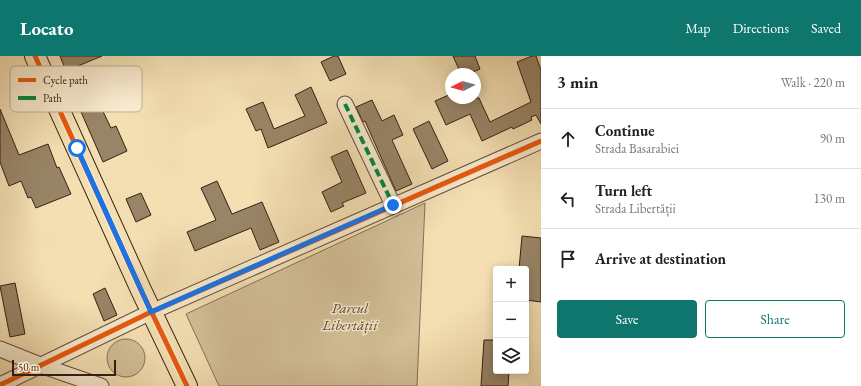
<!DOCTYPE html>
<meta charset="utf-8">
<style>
body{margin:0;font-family:"EB Garamond",serif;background:#f6f6f6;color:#222}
.controls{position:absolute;right:12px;bottom:12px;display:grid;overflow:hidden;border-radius:4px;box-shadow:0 2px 10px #0003}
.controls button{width:36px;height:36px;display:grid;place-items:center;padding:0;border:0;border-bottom:1px solid #e0e0e0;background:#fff;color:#222;font:20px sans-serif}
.compass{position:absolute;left:445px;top:12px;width:36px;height:36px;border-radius:50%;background:#fff;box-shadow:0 2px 10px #0003;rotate:265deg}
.scale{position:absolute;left:12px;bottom:10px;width:104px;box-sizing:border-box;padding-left:4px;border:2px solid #342113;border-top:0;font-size:11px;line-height:14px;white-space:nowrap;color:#342113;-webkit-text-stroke:3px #f8eace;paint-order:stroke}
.stop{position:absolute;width:12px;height:12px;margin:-9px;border:3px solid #1a73e8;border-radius:50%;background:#fff}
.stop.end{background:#1a73e8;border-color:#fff;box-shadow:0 1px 4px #0008}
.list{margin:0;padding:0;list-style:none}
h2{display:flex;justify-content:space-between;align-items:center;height:52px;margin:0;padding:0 16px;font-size:17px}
h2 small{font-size:13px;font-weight:400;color:#767676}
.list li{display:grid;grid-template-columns:26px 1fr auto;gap:12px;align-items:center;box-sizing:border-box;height:60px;padding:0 16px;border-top:1px solid #e0e0e0}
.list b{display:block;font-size:15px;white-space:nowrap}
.list p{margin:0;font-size:13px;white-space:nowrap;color:#767676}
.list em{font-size:13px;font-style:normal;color:#767676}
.actions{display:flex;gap:8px;padding:12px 16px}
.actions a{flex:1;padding:9px 0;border:1px solid #0f766e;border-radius:4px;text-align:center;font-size:14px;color:#0f766e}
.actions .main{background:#0f766e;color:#fff}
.icon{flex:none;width:22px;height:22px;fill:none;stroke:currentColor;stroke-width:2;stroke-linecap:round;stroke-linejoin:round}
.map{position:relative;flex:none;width:541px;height:330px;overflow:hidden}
header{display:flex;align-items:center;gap:24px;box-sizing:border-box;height:56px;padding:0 20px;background:#0f766e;color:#fff}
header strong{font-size:19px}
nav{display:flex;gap:22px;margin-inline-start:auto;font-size:14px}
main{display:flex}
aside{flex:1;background:#fff}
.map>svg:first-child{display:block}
</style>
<header>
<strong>Locato</strong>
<nav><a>Map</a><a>Directions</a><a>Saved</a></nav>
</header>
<main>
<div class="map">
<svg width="541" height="330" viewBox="0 0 541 330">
<rect width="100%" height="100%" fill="#f4dfb3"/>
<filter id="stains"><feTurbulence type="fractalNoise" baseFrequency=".005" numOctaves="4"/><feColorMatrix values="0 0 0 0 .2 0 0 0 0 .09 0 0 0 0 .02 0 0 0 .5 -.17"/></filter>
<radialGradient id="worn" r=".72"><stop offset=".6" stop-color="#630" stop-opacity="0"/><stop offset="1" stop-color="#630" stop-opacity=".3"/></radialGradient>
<g fill="#d3bf98" stroke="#847056">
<polygon points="425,147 417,330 219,330 186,258"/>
<circle cx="126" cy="302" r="19"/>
</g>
<g fill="#988466" stroke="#342113">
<polygon points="60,0 102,0 66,15"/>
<polygon points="334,0 338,0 346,18 330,25 321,6"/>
<polygon points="453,0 475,0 480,13 468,18 461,18"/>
<polygon points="532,0 536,0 541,14 541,68 536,59 531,61 532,64 513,73 512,71 482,85 470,58 446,69 435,45 451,38 451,42 479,42 490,66 531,46 517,6"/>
<polygon points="311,31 327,67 268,92 261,73 256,75 246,53 263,46 274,73 305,60 295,39"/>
<polygon points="96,41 111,72 116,70 127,95 103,106 78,49"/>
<polygon points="372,44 382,65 394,59 403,79 392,84 412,128 396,135 365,65 363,66 356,51"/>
<polygon points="0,53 19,99 48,88 57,112 59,111 71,138 36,152 31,141 28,142 21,125 9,130 0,106"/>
<polygon points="429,65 448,105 432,113 413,73"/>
<polygon points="347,94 366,137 342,147 344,150 331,156 322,136 342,126 331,101"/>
<polygon points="217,125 232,158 262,146 279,186 260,194 251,172 195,195 187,176 216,164 201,132"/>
<polygon points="141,137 151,159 136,166 126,143"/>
<polygon points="522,180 541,182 541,246 526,244 526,213 519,213"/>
<polygon points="15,227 25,278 10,281 0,230"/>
<polygon points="105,232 117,259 104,265 93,238"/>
<polygon points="484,284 496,284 496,315 509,315 508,330 481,330"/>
</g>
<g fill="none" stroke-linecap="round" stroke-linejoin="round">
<g stroke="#64503b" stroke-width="17">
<g id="minor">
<polyline points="345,48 393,149"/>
<polyline points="0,293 40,309 101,330"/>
<polyline points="0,329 149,257 541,85"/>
</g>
</g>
<g stroke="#342113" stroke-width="22">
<polyline id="major" points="35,0 141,234 187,330"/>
</g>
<use href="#minor" stroke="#f8eace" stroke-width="15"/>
<use href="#major" stroke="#f4dfb3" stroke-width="20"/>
<polyline stroke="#342113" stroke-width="1" points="37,0 189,330"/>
<polyline stroke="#00873e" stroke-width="4" stroke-dasharray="8 4" stroke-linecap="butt" points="345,48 393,149"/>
<g stroke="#f8eace" stroke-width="8">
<g id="cycleway">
<polyline points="35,0 141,234 187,330"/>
<polyline points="0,329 149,257 541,85"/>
</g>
</g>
<use href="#cycleway" stroke="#e8590c" stroke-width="5"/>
</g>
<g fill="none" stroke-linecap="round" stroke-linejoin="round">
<polyline stroke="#1a73e8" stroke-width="5" points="77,92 151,256 393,149"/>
</g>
<g text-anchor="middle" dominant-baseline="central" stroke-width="3" stroke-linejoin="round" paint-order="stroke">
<g font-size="15" font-style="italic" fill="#5c4834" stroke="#f8eace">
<text x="350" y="251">Parcul<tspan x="350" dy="17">Libertății</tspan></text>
</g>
</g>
<rect x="10" y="10" width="132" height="46" rx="6" fill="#f8eace" stroke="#bdae96" stroke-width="1"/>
<rect x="18" y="22" width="18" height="4" fill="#e8590c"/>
<rect x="18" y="40" width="18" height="4" fill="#00873e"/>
<g font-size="11" fill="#342113">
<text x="43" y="28">Cycle path</text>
<text x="43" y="46">Path</text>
</g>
<rect width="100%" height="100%" filter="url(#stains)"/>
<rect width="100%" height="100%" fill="url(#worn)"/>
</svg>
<div class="controls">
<button>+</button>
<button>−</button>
<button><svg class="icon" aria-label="layers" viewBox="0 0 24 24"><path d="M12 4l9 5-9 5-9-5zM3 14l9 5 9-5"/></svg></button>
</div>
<svg class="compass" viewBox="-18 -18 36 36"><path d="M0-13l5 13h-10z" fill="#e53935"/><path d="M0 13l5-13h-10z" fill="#767676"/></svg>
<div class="scale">50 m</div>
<div class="stop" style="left:77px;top:92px"></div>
<div class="stop end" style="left:393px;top:149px"></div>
</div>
<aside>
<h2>3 min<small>Walk · 220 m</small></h2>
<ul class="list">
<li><svg class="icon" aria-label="ahead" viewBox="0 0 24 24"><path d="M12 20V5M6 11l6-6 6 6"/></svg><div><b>Continue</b><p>Strada Basarabiei</p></div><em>90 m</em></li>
<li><svg class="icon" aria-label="left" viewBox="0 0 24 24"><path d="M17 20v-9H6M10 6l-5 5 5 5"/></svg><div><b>Turn left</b><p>Strada Libertății</p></div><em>130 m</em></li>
<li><svg class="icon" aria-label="arrive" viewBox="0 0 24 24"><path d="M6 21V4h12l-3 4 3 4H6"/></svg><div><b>Arrive at destination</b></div></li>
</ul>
<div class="actions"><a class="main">Save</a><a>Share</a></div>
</aside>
</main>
